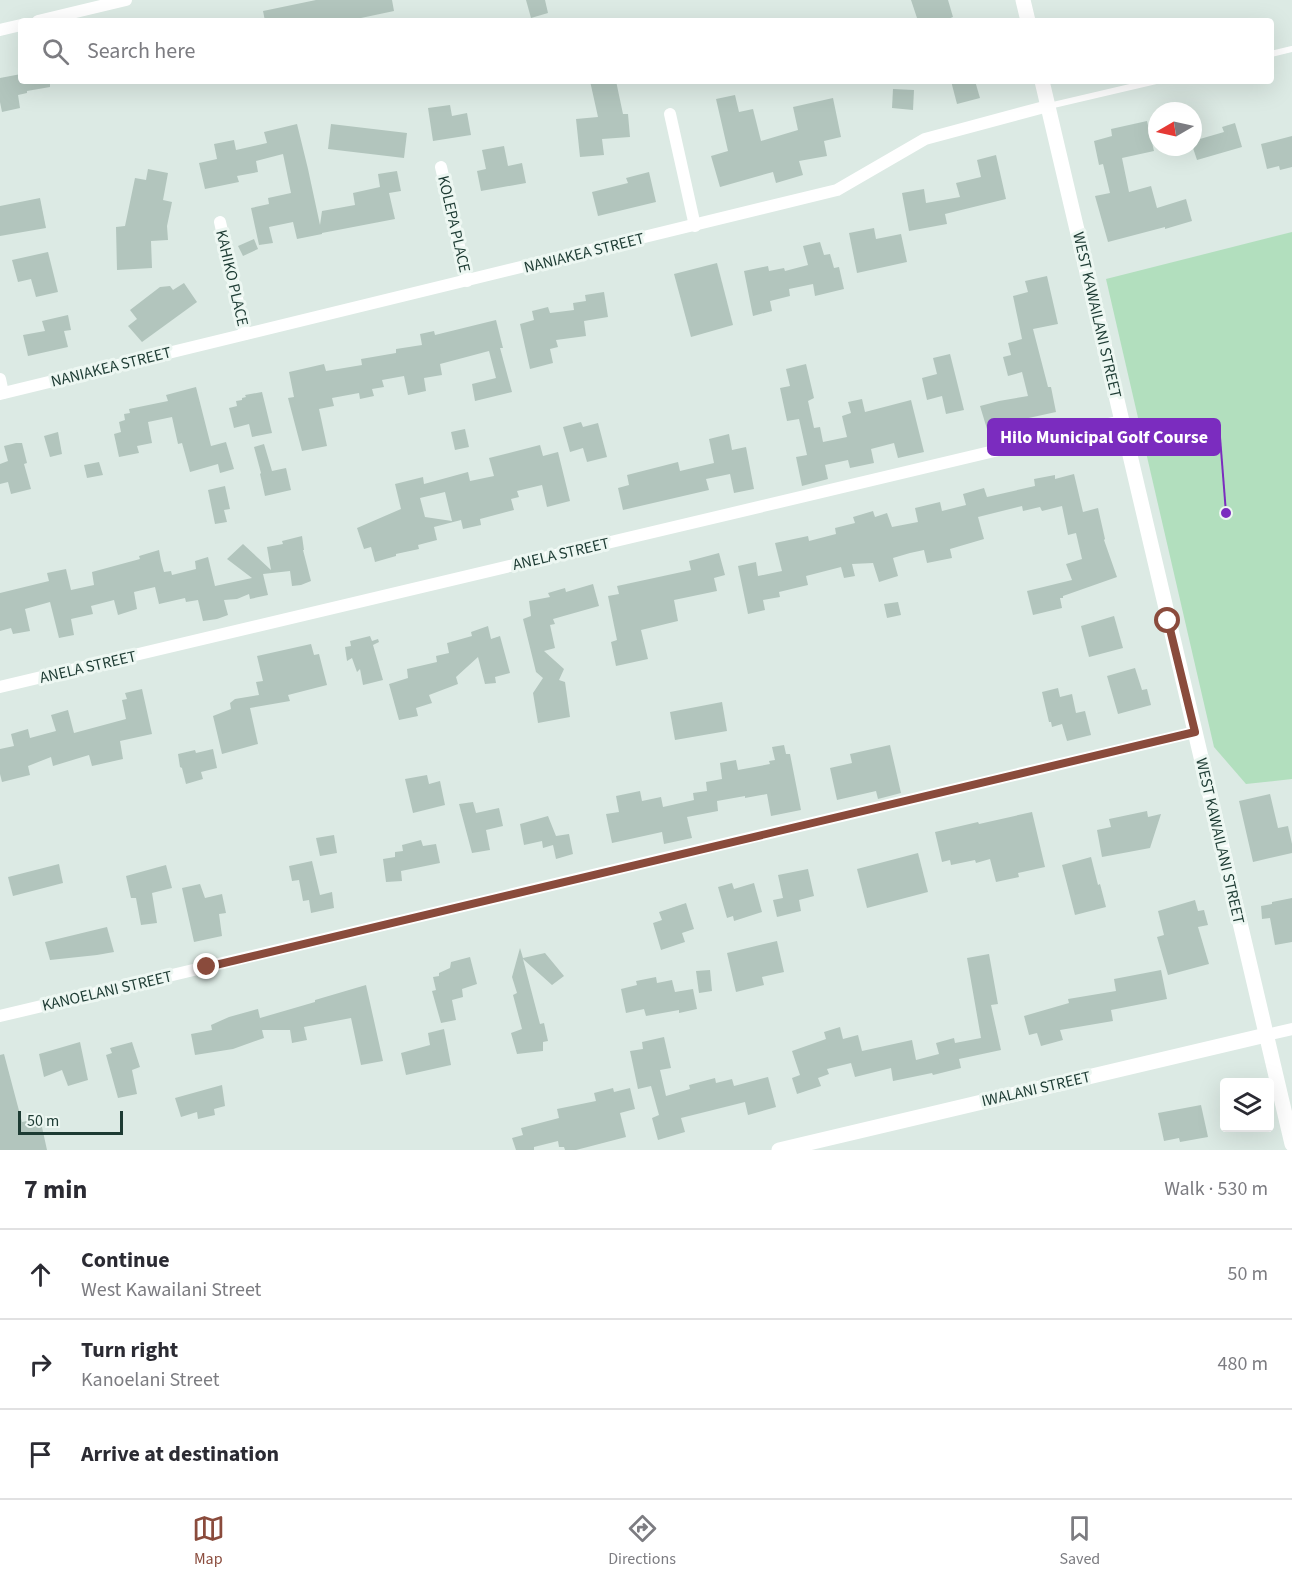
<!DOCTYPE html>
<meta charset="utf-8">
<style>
body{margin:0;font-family:"Source Sans 3",sans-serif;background:#f7f7f7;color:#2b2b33}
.controls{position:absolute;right:18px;bottom:18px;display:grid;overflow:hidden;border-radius:6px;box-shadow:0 6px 24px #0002}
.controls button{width:54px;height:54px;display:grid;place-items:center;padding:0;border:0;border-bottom:2px solid #e1e1e2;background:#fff;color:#2b2b33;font:30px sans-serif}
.compass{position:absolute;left:1148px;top:102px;width:54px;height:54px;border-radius:50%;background:#fff;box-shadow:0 6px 24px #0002;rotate:261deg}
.scale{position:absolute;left:18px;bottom:15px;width:105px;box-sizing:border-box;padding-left:6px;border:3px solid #1d3b33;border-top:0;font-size:16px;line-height:21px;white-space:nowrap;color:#1d3b33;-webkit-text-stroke:4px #edf7f2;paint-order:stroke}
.stop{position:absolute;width:18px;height:18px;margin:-14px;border:4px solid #8a4b3c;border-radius:50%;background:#fff}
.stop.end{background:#8a4b3c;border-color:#fff;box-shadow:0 2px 6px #0008}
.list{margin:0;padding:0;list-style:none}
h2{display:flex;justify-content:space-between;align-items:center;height:78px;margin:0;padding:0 24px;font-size:26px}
h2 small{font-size:20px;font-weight:400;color:#7c7c81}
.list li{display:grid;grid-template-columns:39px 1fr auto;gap:18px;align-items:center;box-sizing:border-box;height:90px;padding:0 24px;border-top:2px solid #e1e1e2}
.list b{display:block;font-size:22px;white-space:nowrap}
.list p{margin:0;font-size:20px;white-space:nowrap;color:#7c7c81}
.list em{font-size:20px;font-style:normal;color:#7c7c81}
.icon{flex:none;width:33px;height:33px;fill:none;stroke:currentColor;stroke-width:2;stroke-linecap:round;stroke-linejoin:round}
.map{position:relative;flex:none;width:1292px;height:1150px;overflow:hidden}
.search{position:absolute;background:#fff;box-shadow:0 6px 24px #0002;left:18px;right:18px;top:18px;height:66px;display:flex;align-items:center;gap:15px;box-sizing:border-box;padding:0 21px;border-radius:6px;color:#7c7c81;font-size:22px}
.sheet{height:348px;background:#fff}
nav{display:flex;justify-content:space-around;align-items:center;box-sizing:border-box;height:84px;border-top:2px solid #e1e1e2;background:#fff;font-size:16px;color:#7c7c81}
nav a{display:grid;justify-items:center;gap:3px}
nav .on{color:#8a4b3c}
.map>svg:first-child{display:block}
</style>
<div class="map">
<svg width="1292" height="1150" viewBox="0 0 1292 1150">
<rect width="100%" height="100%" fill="#dceae4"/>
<polygon fill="#b2dfbe" points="1292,232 1292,779 1246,784 1214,747 1106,279"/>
<g fill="#b2c5bd" fill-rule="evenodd">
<polygon points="316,0 392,0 394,11 361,18 362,21 265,21 263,11"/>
<polygon points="526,0 545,0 548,13 531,18"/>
<polygon points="911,0 948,0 953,17 943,21 918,21"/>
<polygon points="21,74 21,81 50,81 50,87 27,91 27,93 18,95 20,108 2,112 0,102 0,78"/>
<polygon points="590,81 616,81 623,114 628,114 630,137 602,139 604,155 580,157 576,119 598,117"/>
<polygon points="951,81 975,81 980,98 957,104"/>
<polygon points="893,89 914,90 913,110 892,108"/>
<polygon points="735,95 739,112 753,109 761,141 798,130 793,107 833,98 841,137 824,141 827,156 799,161 803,175 776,183 773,172 720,187 711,156 728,151 716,99"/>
<polygon points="450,105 452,116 467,113 471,135 433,141 428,108"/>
<polygon points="1147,121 1154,151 1122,158 1129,192 1151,186 1157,208 1186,199 1192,221 1165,229 1165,227 1108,242 1095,196 1110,193 1103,164 1099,165 1094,141 1112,136 1111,129"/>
<polygon points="1235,123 1242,147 1197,160 1193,148 1193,141 1224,132 1222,127"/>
<polygon points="297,124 308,169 320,225 322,211 355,205 353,193 380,187 378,174 397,171 401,191 389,193 395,219 322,233 322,234 297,239 293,222 269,227 273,243 259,245 251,208 269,204 268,198 291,193 283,154 256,161 258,172 237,176 239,182 205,189 199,163 217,159 214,144 234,140 236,150 267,143 264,132"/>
<polygon points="331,124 407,133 404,158 328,149"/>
<polygon points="1292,136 1292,167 1280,170 1279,166 1267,169 1261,144"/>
<polygon points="504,146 508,166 522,163 526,183 481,191 477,171 486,169 482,150"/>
<polygon points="996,155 1006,199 945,214 947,224 909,231 902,193 924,189 926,203 960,197 956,183 981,177 977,160"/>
<polygon points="148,169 168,173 163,200 172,202 167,226 168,240 151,241 152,268 117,270 116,227 125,226 135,178 146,180"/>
<polygon points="649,172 656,202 598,216 592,192 628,183 626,178"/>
<polygon points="40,198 46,228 0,236 0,206"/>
<polygon points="874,228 876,239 901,234 907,262 857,273 849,233"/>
<polygon points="254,239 258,249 243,256 238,246"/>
<polygon points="820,242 824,255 830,254 834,268 839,267 844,289 815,296 813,284 789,289 790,296 770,301 772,311 753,316 744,271 768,266 769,271 784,268 785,271 808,265 803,246"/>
<polygon points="48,252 58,292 36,297 31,279 18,282 12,260"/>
<polygon points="717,263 733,325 691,337 674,274"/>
<polygon points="1047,276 1058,324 1033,329 1048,387 1051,387 1056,412 1005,423 1006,425 987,429 980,406 999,401 1028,396 1022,372 1008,376 1003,357 1011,355 1008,343 1022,339 1013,296 1028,292 1025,281"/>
<polygon points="184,283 197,302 142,342 128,326 137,319 130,310 160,287 170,286 173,290"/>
<polygon points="604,292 608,317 584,321 586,336 556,340 558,347 550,349 553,363 530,369 520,324 534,320 532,311 548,307 550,313 574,310 573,303 586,301 585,295"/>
<polygon points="68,315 71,330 64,331 68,347 28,356 23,335 45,331 42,321"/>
<polygon points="496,320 503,348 500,348 512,392 475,401 472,384 496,378 489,351 440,364 442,375 424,378 426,391 408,395 404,376 382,380 384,387 372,389 374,396 360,399 359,393 332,398 334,406 319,409 327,446 302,451 288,398 294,397 289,372 324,364 326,371 362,365 361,359 396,353 396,349 422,345 420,334 434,331 435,335"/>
<polygon points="950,354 964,410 946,414 942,396 927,400 922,378 937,374 933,358"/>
<polygon points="806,364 814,398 808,401 814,428 820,427 823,442 847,437 842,416 851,413 848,402 862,399 865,412 911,400 924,452 898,458 894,443 871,449 874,463 850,468 848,460 825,465 828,479 802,486 796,457 807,455 799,419 787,421 780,388 790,386 786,369"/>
<polygon points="196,387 211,446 226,442 234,469 220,473 218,464 190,472 182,443 178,444 172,417 148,422 152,443 137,446 139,453 119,457 114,434 121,432 119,422 125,420 124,414 130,413 129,409 168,401 166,395"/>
<polygon points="262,392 272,433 252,437 249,424 234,428 229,408 237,406 236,401 242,400 242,398 246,397 245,395"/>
<polygon points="581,422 583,427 598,423 607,457 587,462 583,448 570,452 563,427"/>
<polygon points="465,429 469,447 455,450 451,432"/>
<polygon points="58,432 62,454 50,457 44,436"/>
<polygon points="729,434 732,450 746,447 754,489 734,493 730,474 706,479 709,490 623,510 618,488 629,485 627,475 678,462 680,471 714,463 709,439"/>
<polygon points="16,443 22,443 27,463 24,464 31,489 11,494 8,482 0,484 0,464 8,461 4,446"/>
<polygon points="264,444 272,471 286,468 291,490 265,496 260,474 261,473 254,447"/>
<path d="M540 445 543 456 558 452 570 501 547 507 542 485 517 491 519 497 511 499 514 510 480 519 481 525 463 529 461 520 434 527 437 540 418 545 419 549 396 554V556L375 562 371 547 364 549 357 528 401 509 395 484 423 477 424 484 468 472 470 481 494 476 489 458ZM445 492 452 521 425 517 420 498Z"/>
<polygon points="99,462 103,475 87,478 84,465"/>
<polygon points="1074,474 1083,512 1098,508 1105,539 1104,540 1117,577 1063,596 1063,598 1060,598 1062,608 1033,615 1027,591 1072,580 1066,564 1082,559 1076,533 1068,535 1062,506 1042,511 1040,507 1023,511 1022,506 978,517 984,539 950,549 952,558 927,563 924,550 910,553 893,558 898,576 879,582 873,563 852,564 855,576 844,578 841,567 806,576 808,585 779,592 780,597 763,600 765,610 748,614 738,566 756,562 758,576 782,571 775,543 808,536 809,541 836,534 835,528 855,523 853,517 873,511 875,517 887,513 892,527 918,522 915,508 940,502 942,511 966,505 963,494 984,488 987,497 1035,486 1034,479 1055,475 1055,479"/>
<polygon points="225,486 230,509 224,510 227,522 215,524 208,490"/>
<polygon points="302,536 304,550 303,550 311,581 301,585 292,586 290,571 263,574 268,595 250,599 249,594 237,599 224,600 228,615 217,619 203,621 198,600 186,602 185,598 159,604 155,587 134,592 137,609 118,615 114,600 91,606 93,614 71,619 74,635 59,638 50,602 25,609 30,631 13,634 11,628 0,631 0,593 49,581 47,573 66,569 71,590 94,585 92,572 140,559 139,556 159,550 161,561 164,572 171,571 172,575 196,569 195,561 208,557 215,586 252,578 227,559 243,544 271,570 267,547 283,544 282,541"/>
<polygon points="719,553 725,575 714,578 717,591 674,600 678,621 641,630 648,659 616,666 611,642 617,640 608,596 619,594 617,586 691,570 689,561"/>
<polygon points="593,584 599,606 553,619 555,624 550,625 555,648 544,651 564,669 559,680 565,682 570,717 538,723 533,693 543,678 536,672 523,619 531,616 529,601 550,597 548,593 565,588 566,592"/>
<polygon points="898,602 901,615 887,618 884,604"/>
<polygon points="1114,616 1123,648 1089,657 1081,626"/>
<polygon points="488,626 491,639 500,636 510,673 495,677 496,683 485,684 478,657 456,677 458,684 429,695 432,703 416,708 418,716 399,720 389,684 408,678 407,669 437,662 436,656 449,653 447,643 472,636 471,632"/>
<polygon points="370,636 372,641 378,639 379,642 373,645 383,680 363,685 360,669 357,672 352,658 347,661 345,647 351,646 350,641"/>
<polygon points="311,644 314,655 319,654 327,685 288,695 290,701 250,708 258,744 222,754 213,716 231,709 230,703 235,699 259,695 256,682 263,681 257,656"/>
<polygon points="1135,668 1142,690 1147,689 1151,705 1118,714 1107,676"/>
<polygon points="1058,688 1060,697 1072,694 1076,713 1085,711 1091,735 1067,741 1062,724 1052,727 1051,722 1049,722 1042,692"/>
<polygon points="142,689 152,734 120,741 123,759 92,766 89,755 53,766 51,757 28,766 30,775 2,782 0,774 0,749 14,746 11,734 28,729 30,738 56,731 51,715 68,710 74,733 126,719 122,700 127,699 125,693"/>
<polygon points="722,702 727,731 675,740 670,712"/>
<polygon points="784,745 786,754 790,754 801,810 771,816 767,794 745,798 745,796 717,801 718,811 687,817 692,838 664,844 662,832 612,843 606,814 619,812 616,796 640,791 642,801 661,797 663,807 694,800 693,793 707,791 706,782 722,779 720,763 736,760 738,770 770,764 769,761 775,760 772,747"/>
<polygon points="890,745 901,793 878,799 876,791 837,800 830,768 852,763 850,754"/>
<polygon points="213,749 217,768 201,772 203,779 186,784 182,768 180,767 178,754 195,750 196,753"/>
<polygon points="427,775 429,784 440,781 445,805 413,813 405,779"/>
<polygon points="1270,794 1278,828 1288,826 1292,844 1292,853 1253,862 1239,801"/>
<polygon points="473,802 476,813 499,808 503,826 486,830 490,850 472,853 459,804"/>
<polygon points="1147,811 1148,817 1161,814 1150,848 1102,857 1097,830 1111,827 1109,819"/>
<polygon points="1032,812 1045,867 1018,873 1019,877 996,882 990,859 976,863 975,860 951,865 950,860 942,862 935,832 978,822 979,824"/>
<polygon points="548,816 556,836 569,834 573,854 556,859 553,845 543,848 542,841 524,845 520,824"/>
<polygon points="334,835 337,853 320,856 316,838"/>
<polygon points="421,840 423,846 436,844 440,863 401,871 402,881 386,882 383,859 395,857 395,852 403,851 402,845"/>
<polygon points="918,853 928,892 867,908 857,869"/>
<polygon points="1091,857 1098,885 1100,884 1106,907 1075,915 1062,865"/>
<polygon points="312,861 320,895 332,892 334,908 311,913 309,900 303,901 299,880 292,881 289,866"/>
<polygon points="59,864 63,883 13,896 8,877"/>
<polygon points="166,865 172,888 152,893 157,923 141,925 136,898 131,898 126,876"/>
<polygon points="808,869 814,896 799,900 801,911 777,917 773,900 783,898 778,875"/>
<polygon points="732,883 734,889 754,883 762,912 734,921 733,916 727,918 718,887"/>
<polygon points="200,884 205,898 222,894 226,913 219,914 222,936 194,942 182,888"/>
<polygon points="1292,898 1292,942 1275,945 1270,918 1262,919 1261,906 1272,904 1272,902"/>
<polygon points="1195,900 1198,911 1204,910 1208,925 1198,927 1209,964 1168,975 1157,937 1164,935 1158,911"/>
<polygon points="686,903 694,929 682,933 685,942 661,950 653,923 662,920 659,912"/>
<polygon points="107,927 114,952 97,955 50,960 45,942"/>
<polygon points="777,941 784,972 762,977 764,985 736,992 727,953"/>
<polygon points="520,948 523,958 545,953 564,976 552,985 523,959 540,1024 544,1023 548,1041 543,1042 543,1051 517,1054 511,1033 522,1029 513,995 517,993 512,977"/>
<polygon points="989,954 998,1004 991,1005 1001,1050 959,1059 961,1068 933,1075 932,1073 893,1081 891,1068 855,1077 851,1063 827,1069 829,1074 818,1078 821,1086 797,1094 792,1078 800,1075 792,1051 826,1039 824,1032 840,1027 843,1039 858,1035 862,1051 912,1040 916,1060 939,1054 936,1043 954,1038 955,1043 981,1038 967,958"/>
<polygon points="470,957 477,984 462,989 463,997 452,1000 456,1020 441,1023 432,991 436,990 433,977 439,976 439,973 450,968 451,962"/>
<polygon points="710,970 712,991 699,993 696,971"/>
<polygon points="1161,970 1167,999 1111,1010 1113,1021 1060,1030 1063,1040 1041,1046 1037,1033 1029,1035 1024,1016 1069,1003 1068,999 1116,991 1114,979"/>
<polygon points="656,977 657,983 672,980 675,992 693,989 697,1009 679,1013 679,1010 646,1016 644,1009 626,1013 621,989 637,985 636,981"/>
<polygon points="366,985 383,1061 361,1065 351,1018 304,1027 307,1040 292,1043 290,1030 262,1030 264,1038 233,1049 195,1055 191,1034 212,1030 211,1025 229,1017 258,1009 260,1018 315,1002 315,1000"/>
<polygon points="444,1029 451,1065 406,1075 401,1053 430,1045 428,1033"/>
<polygon points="664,1037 671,1068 660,1070 666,1096 690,1089 689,1085 715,1078 716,1083 732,1079 734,1086 768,1077 776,1107 748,1115 745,1102 681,1118 685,1132 658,1140 652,1118 659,1115 651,1086 638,1089 630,1051 643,1049 642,1042"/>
<polygon points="80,1042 88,1080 68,1086 62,1070 44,1077 39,1054"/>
<polygon points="132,1042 140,1067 132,1070 137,1094 118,1098 106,1055 112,1053 110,1048"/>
<polygon points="4,1054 22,1122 40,1118 47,1150 0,1150 0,1055"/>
<polygon points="222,1085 225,1106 214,1109 215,1115 198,1119 197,1112 181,1117 175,1098"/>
<polygon points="613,1088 614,1092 630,1088 635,1109 620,1113 626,1137 576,1150 565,1150 564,1147 559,1147 558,1141 534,1147 534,1150 516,1150 512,1138 523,1135 521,1128 559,1118 557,1109 596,1101 594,1093"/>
<polygon points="1201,1105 1208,1137 1180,1142 1179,1138 1164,1141 1158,1113"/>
</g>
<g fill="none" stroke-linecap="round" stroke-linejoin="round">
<g stroke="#fff" stroke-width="6">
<polyline points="1271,54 1292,49"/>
<polyline points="1049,106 1156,81"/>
</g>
<g stroke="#fff" stroke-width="12">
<polyline points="38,21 126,0"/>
<polyline points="0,30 21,25"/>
<polyline points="670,114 695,226"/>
<polyline points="441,167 467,281"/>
<polyline points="220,222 245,334"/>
<polyline points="0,379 3,393"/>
<polyline points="0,394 837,190 925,139 1048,106"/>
<polyline points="0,687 1121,421"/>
<polyline points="0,1016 1195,732"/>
<polyline points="1266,1035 1292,1029"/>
</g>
<g stroke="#fff" stroke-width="15">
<polyline points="1023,0 1028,21"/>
<polyline points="1042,81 1292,1144"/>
<polyline points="779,1150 1266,1035"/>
</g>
</g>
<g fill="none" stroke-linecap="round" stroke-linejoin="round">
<polyline stroke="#8a4b3c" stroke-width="8" points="207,967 1195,732 1168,621"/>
</g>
<g text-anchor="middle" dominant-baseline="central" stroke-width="6" stroke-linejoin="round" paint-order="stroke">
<g font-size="16" fill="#1d3b33" stroke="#edf7f2">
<text transform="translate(454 224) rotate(77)">KOLEPA PLACE</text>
<text transform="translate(584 253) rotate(-14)">NANIAKEA STREET</text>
<text transform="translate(232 278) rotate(77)">KAHIKO PLACE</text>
<text transform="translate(1097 315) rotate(77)">WEST KAWAILANI STREET</text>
<text transform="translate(111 367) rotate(-14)">NANIAKEA STREET</text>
<text transform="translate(561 554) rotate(-13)">ANELA STREET</text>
<text transform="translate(88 667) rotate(-13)">ANELA STREET</text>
<text transform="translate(1220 841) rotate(77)">WEST KAWAILANI STREET</text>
<text transform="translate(107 991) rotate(-13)">KANOELANI STREET</text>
<text transform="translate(1036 1089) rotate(-13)">IWALANI STREET</text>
</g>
</g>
<path fill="none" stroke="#7b2cbf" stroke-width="2" d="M1226 513L1220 437"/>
<circle fill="#7b2cbf" stroke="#edf7f2" stroke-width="2" cx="1226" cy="513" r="6"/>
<rect fill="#7b2cbf" stroke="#7b2cbf" stroke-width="2" x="988" y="419" width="232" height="36" rx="6"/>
<g font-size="18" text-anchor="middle" font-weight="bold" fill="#fff">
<text x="1104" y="443">Hilo Municipal Golf Course</text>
</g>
</svg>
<div class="controls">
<button><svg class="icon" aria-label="layers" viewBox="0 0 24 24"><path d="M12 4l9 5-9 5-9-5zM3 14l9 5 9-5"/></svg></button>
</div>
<svg class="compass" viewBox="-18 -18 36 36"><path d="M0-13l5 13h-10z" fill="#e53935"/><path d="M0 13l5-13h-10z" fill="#7c7c81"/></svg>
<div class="scale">50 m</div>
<div class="stop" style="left:1168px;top:621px"></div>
<div class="stop end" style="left:207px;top:967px"></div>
<div class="search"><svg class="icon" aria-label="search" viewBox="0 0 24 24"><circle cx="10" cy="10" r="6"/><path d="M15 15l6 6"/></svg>Search here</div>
</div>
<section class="sheet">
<h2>7 min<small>Walk · 530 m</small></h2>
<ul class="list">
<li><svg class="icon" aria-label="ahead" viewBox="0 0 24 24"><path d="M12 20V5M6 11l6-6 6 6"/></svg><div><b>Continue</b><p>West Kawailani Street</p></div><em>50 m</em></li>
<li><svg class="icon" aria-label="right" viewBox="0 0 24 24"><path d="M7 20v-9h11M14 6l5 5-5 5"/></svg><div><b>Turn right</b><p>Kanoelani Street</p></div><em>480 m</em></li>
<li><svg class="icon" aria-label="arrive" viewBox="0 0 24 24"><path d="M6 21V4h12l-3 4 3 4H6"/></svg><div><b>Arrive at destination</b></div></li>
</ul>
</section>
<nav>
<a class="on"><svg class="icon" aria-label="map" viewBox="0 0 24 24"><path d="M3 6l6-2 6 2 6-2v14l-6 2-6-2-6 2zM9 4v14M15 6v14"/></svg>Map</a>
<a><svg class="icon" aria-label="directions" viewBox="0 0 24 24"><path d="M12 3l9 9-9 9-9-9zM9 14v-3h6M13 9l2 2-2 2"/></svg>Directions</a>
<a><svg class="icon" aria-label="saved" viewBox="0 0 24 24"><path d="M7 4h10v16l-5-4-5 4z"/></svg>Saved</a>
</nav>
